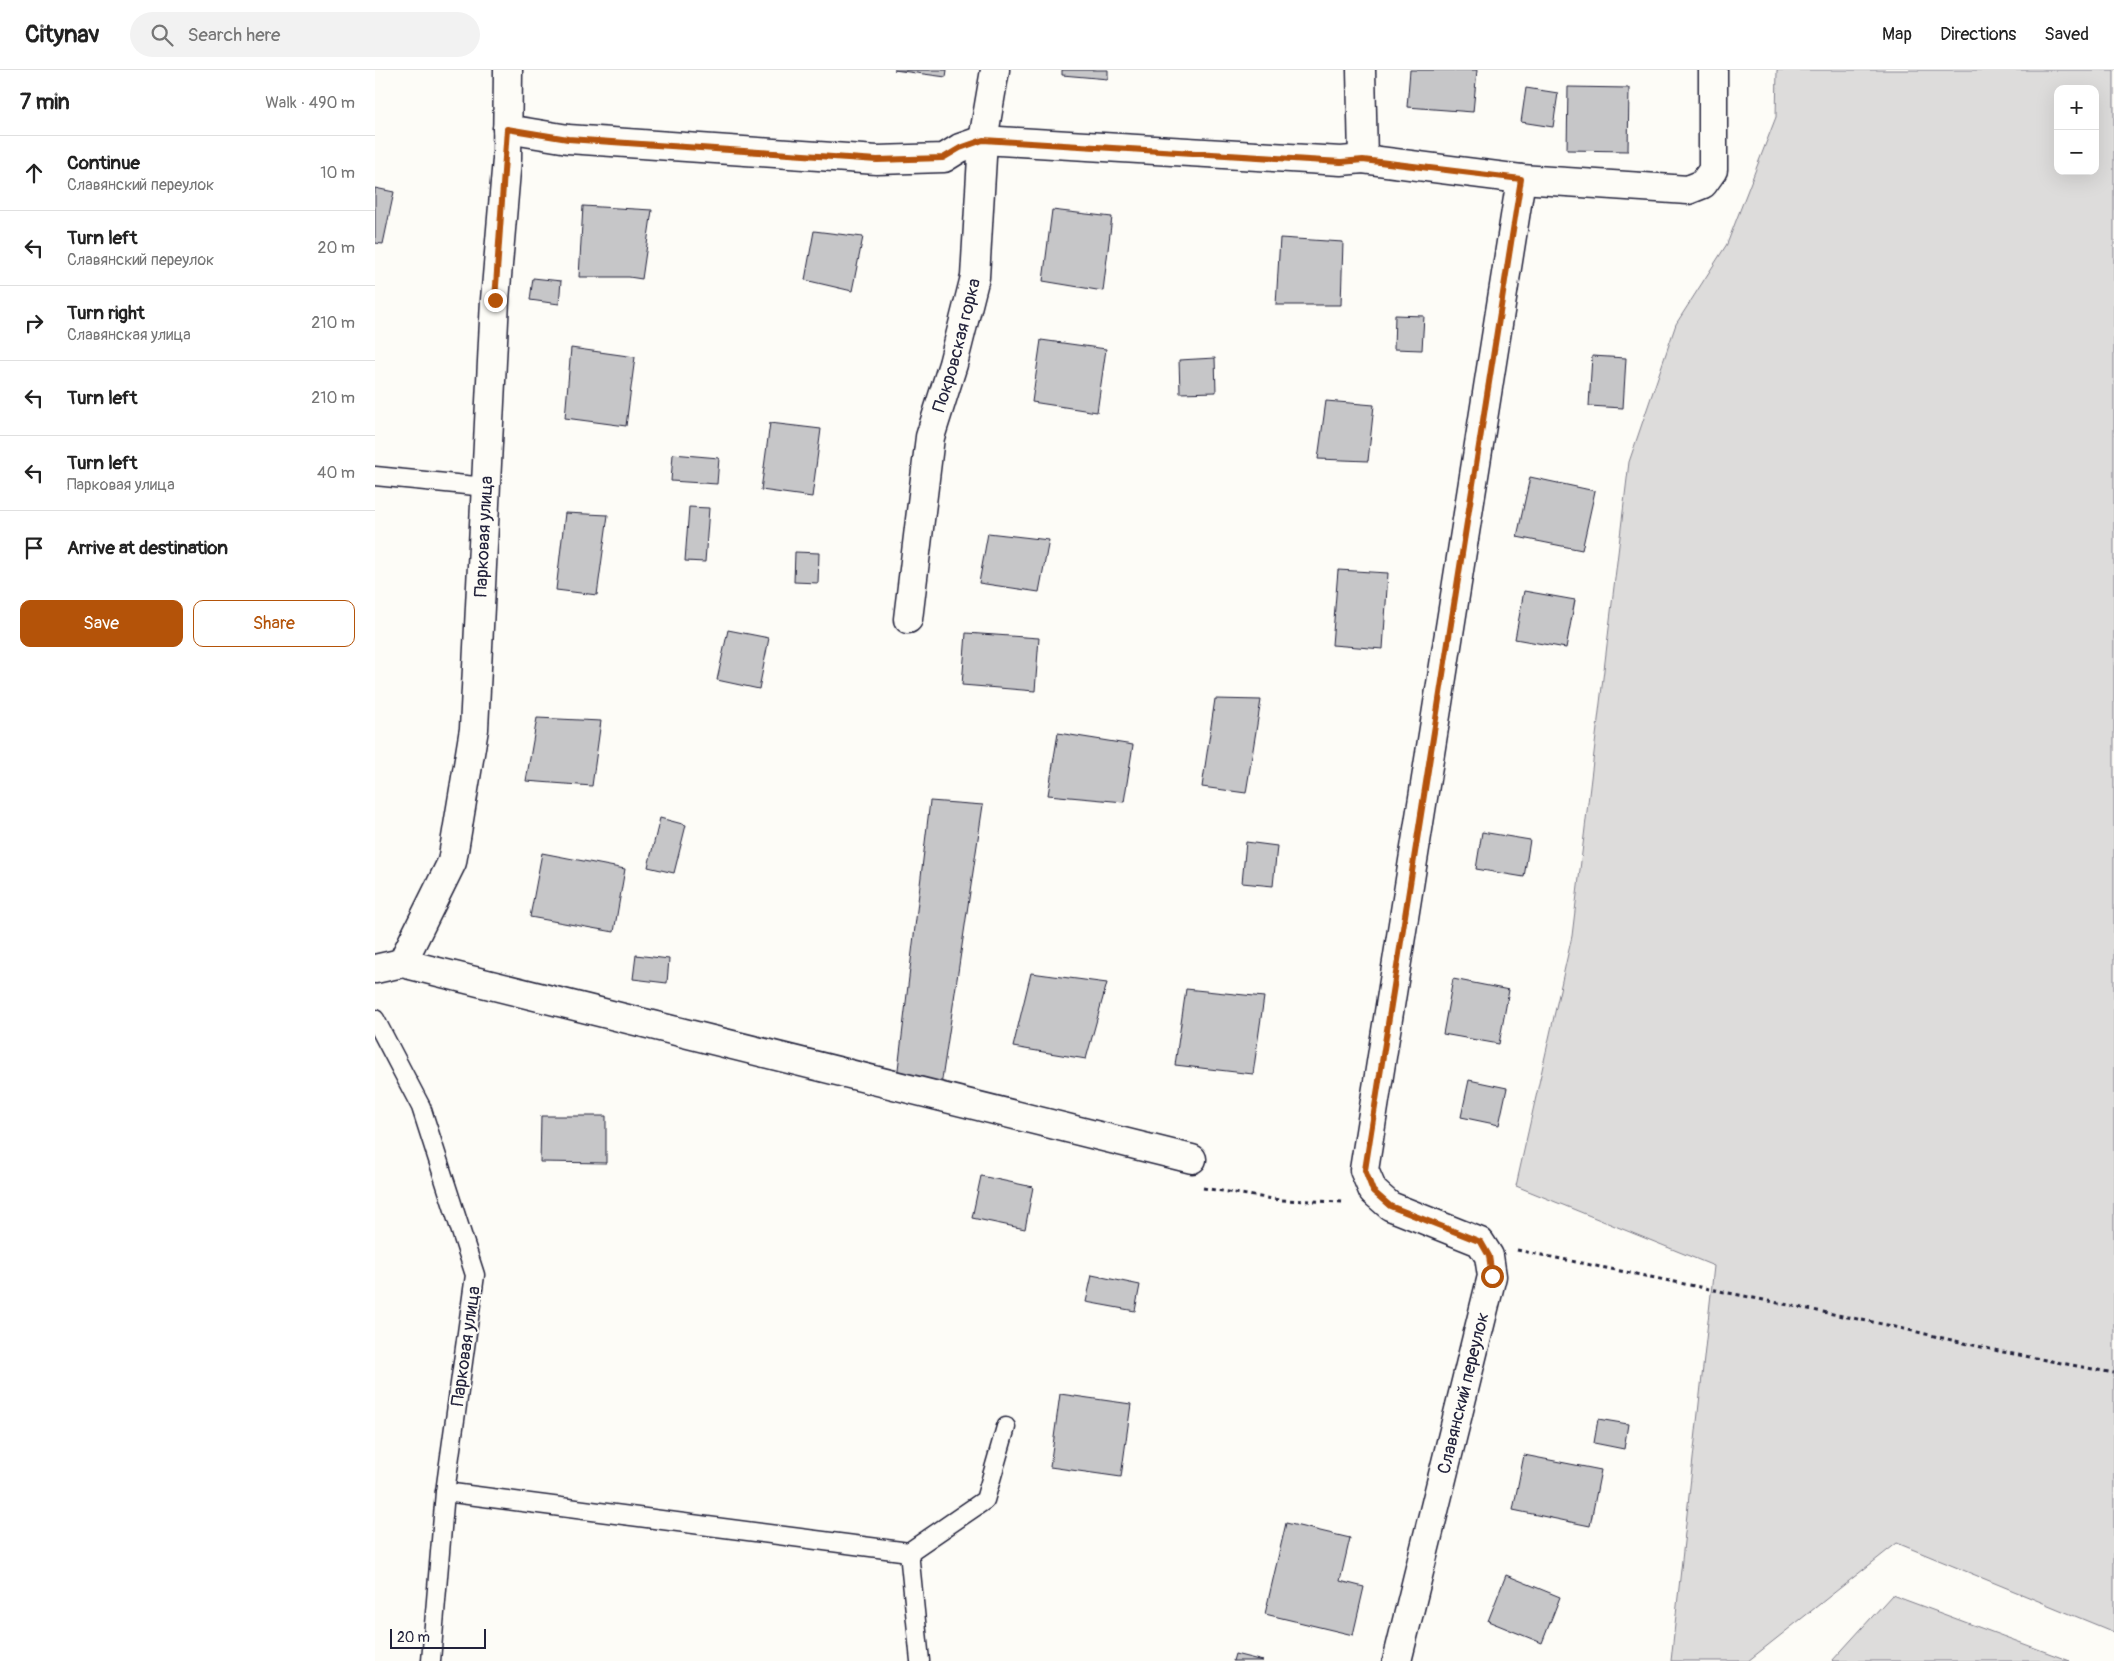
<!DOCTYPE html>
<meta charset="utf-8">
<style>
body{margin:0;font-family:Pangolin,sans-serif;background:#f2f2f2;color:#222}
.controls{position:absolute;right:15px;top:15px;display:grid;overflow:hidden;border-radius:10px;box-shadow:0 5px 20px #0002}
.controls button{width:45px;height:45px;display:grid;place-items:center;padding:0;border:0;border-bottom:1px solid #e0e0e0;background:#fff;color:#222;font:25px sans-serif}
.scale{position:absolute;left:15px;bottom:12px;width:96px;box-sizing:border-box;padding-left:5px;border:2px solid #22223b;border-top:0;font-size:14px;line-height:18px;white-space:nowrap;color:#22223b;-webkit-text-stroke:4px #fdfcf7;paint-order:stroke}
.stop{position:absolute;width:15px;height:15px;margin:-11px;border:4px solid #b45309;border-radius:50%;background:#fff}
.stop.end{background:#b45309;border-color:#fff;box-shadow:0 1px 5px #0008}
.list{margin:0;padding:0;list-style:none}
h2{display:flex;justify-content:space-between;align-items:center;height:65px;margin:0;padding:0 20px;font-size:21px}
h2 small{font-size:16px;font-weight:400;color:#767676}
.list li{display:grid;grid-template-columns:32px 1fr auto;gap:15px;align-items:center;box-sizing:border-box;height:75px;padding:0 20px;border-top:1px solid #e0e0e0}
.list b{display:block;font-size:19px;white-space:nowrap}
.list p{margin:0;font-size:16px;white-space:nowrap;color:#767676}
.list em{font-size:16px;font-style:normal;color:#767676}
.actions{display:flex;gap:10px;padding:15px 20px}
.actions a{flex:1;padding:11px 0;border:1px solid #b45309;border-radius:10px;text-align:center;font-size:18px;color:#b45309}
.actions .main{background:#b45309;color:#fff}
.icon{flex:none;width:28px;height:28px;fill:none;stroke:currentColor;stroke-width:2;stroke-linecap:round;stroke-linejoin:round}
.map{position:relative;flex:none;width:1739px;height:1591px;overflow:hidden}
header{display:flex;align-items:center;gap:30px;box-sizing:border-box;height:70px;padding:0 25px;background:#fff;border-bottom:1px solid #e0e0e0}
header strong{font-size:24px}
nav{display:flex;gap:28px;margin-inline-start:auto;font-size:18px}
.search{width:350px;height:45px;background:#f2f2f2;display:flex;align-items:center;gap:12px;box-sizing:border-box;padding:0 18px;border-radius:28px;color:#767676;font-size:19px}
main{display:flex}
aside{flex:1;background:#fff}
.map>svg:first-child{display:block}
</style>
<header>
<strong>Citynav</strong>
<div class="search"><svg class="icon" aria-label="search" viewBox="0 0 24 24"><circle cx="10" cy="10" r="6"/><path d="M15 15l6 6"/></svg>Search here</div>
<nav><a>Map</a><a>Directions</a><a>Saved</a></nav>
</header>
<main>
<aside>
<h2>7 min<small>Walk · 490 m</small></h2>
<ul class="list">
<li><svg class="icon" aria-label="ahead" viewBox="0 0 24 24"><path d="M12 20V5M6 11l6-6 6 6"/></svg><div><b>Continue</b><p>Славянский переулок</p></div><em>10 m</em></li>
<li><svg class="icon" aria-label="left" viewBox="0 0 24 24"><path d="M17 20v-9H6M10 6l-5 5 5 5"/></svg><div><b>Turn left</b><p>Славянский переулок</p></div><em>20 m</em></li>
<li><svg class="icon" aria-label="right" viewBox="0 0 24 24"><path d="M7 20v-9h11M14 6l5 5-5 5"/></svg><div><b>Turn right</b><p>Славянская улица</p></div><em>210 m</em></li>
<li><svg class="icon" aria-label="left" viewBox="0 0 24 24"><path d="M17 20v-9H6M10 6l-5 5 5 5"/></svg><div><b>Turn left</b></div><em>210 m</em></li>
<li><svg class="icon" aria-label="left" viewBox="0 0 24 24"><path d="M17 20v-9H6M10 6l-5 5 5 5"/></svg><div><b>Turn left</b><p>Парковая улица</p></div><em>40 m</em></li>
<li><svg class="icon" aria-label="arrive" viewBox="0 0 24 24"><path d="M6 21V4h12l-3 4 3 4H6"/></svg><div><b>Arrive at destination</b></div></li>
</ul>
<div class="actions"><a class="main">Save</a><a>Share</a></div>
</aside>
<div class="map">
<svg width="1739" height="1591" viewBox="0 0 1739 1591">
<rect width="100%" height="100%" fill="#fdfcf7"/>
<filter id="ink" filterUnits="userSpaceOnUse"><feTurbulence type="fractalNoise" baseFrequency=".02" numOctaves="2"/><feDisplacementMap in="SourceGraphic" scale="10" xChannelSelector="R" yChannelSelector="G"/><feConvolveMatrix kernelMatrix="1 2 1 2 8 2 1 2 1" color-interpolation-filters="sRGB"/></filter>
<g filter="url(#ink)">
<g fill="#dddcdb" stroke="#807f8b" fill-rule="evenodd">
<path d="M1402 0H1739V1562L1522 1473 1373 1591H1296L1339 1196 1141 1116 1197 866 1254 392 1301 254 1352 174 1401 47ZM1683 19H1720V101H1683Z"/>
<polygon points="1517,1525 1695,1591 1457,1591"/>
</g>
<g fill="#c6c6c8" stroke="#22223b">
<polygon points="519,0 572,0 571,7"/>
<polygon points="687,0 733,0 733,9 687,5"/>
<polygon points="1035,0 1102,0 1098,42 1032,37"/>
<polygon points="1193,17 1254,18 1253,81 1192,80"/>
<polygon points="1151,18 1183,23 1178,57 1146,52"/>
<polygon points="0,118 19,122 8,174 0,173"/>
<polygon points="208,136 277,140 267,209 254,207 204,207"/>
<polygon points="677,140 737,147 728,221 668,211"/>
<polygon points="439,161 488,167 477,221 430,210"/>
<polygon points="905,168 968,172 966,235 901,235"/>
<polygon points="158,208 186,211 184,234 155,230"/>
<polygon points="1020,245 1049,246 1047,280 1019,279"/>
<polygon points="666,270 731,279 722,342 657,332"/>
<polygon points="196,278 260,287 251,356 190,348"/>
<polygon points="1217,286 1251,288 1248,338 1214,336"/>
<polygon points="840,288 841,322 805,323 804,290"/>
<polygon points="951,331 999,335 993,391 943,389"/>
<polygon points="395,353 446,359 437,427 386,420"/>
<polygon points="298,384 344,388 342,414 296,411"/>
<polygon points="1155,407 1220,421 1207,480 1142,467"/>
<polygon points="314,437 334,438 330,492 310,491"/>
<polygon points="190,443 233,445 222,525 181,520"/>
<polygon points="613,463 674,470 664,522 604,513"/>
<polygon points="420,482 444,483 443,513 419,512"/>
<polygon points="963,500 1013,503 1008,579 957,575"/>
<polygon points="1149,521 1200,530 1191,578 1140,569"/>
<polygon points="353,560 394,568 384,619 342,610"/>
<polygon points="591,563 664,568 660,621 587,615"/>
<polygon points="840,629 886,630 871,723 827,717"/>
<polygon points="162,648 226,651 217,716 151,711"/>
<polygon points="683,663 758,675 749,732 673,725"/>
<polygon points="555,731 608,735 566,1016 522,1008"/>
<polygon points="285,748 311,755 299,803 273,797"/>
<polygon points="1107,762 1155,770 1149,807 1101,799"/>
<polygon points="871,772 902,776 898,816 867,813"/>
<polygon points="167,783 250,799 239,862 155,847"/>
<polygon points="261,885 294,889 292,913 258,909"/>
<polygon points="656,903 732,913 711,989 638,977"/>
<polygon points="1078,909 1134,920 1124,974 1068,964"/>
<polygon points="811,919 889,927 878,1004 800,995"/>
<polygon points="1094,1010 1132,1018 1124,1055 1086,1047"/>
<polygon points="166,1046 231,1046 231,1093 165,1092"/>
<polygon points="606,1106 658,1117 650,1159 597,1148"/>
<polygon points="717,1205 765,1215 760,1241 711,1232"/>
<polygon points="685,1324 756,1334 746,1407 675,1397"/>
<polygon points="1223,1349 1253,1354 1249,1379 1219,1373"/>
<polygon points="1149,1385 1226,1400 1215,1456 1138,1440"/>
<polygon points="911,1453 975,1468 965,1511 989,1517 978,1565 890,1544"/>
<polygon points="1131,1505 1185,1527 1167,1573 1113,1551"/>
<polygon points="860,1584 888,1591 858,1591"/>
</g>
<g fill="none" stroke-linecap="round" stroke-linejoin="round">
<g stroke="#22223b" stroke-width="21">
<g id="service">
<polyline points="0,406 111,417"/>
<polyline points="0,949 46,1037 100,1205 70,1422 56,1591"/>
<polyline points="70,1422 534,1482 610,1430 631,1357"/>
<polyline points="534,1482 545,1591"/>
</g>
</g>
<g stroke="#22223b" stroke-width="31">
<g id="minor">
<polyline points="986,0 988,89"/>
<polyline points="132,59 193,69 502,90 569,88 585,78 608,70 966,91 988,89 1146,109 1313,120 1328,114 1338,100 1338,0"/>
<path id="s1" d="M533 549 555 367 578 294 600 207 608 70 620 0"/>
<polyline points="27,893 817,1089"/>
<path id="s2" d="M0 899 27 893 77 792 99 659 120 230 132 89 133 0"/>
<path id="s3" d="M1022 1591 1117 1206 1114 1186 1105 1172 1015 1136 998 1121 989 1100 1146 109"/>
</g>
</g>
<g stroke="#22223b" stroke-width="3" stroke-dasharray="4 4" stroke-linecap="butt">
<polyline points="828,1118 904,1130 971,1132"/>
<polyline points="1142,1180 1512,1255 1628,1282 1739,1303"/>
</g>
<use href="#service" stroke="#fdfcf7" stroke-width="18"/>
<use href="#minor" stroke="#fdfcf7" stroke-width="28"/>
</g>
</g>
<g fill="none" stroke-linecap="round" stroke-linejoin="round" filter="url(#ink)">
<polyline stroke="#b45309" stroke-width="6" points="120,230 132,59 193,69 502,90 568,88 585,78 608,70 966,92 988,90 1146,109 990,1100 998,1121 1015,1136 1106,1172 1114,1186 1117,1206"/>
</g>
<g text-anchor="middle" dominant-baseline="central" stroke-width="4" stroke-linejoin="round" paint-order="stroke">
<g font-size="18" fill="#22223b" stroke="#fdfcf7">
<text stroke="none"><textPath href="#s1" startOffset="279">Покровская горка</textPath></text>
<text stroke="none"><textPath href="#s2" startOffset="468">Парковая улица</textPath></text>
<text transform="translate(91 1276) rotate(-82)">Парковая улица</text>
<text stroke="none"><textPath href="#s3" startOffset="276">Славянский переулок</textPath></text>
</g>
</g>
</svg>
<div class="controls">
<button>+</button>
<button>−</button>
</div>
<div class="scale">20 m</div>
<div class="stop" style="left:1117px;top:1206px"></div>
<div class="stop end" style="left:120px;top:230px"></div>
</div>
</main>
